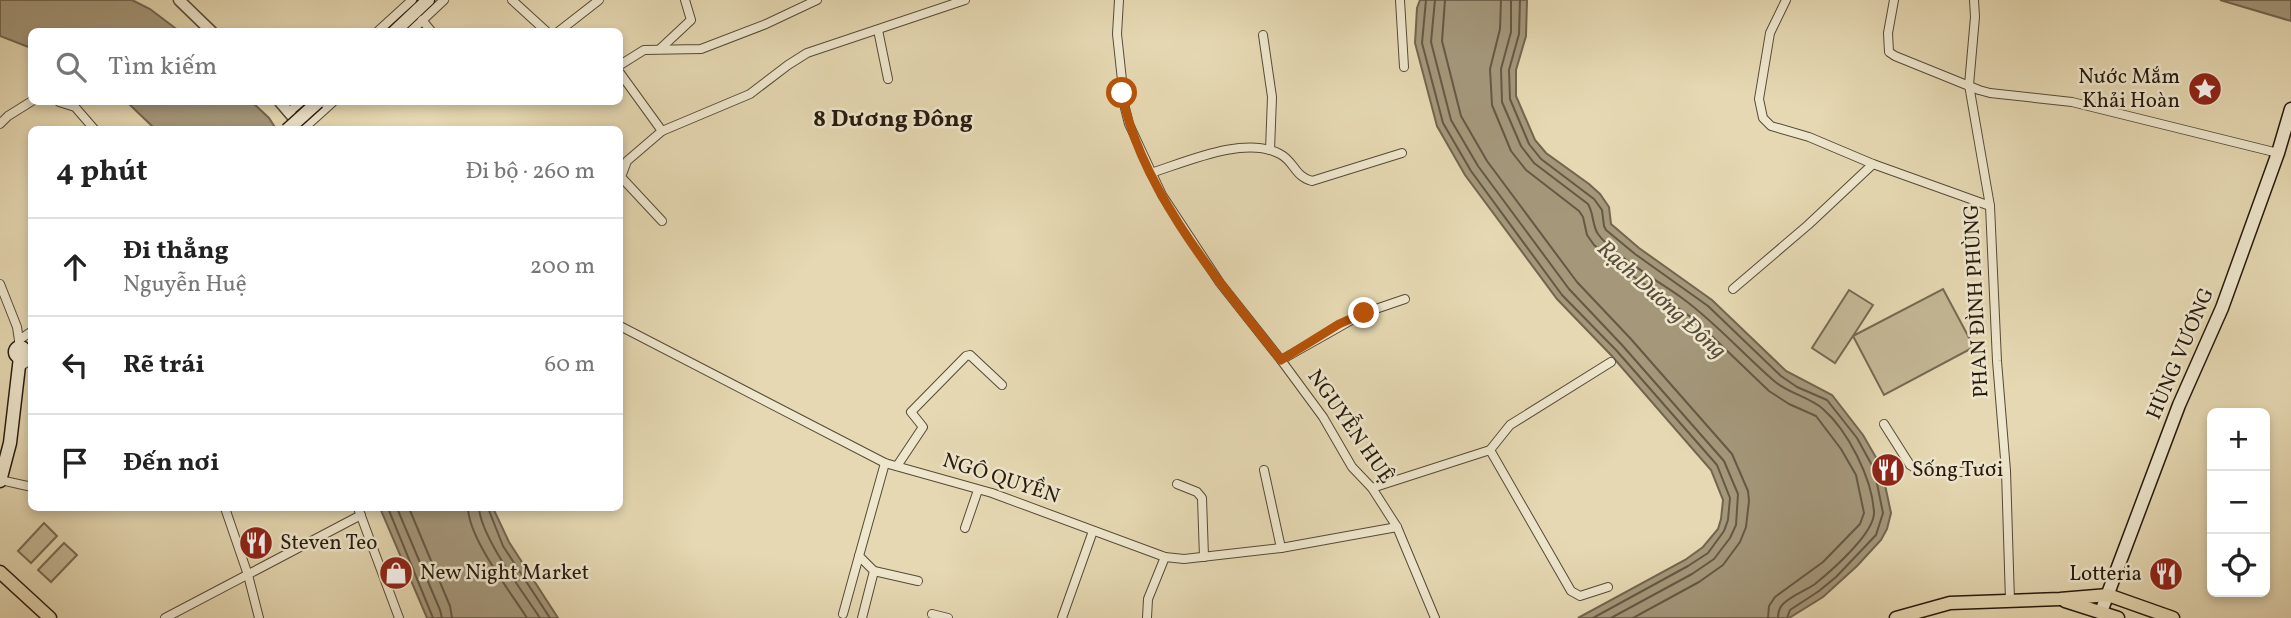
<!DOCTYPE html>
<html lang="vi">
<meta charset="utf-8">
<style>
body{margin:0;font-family:Vollkorn,serif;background:#f6f6f6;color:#222}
.controls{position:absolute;right:21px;bottom:21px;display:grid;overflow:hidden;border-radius:10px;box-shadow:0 4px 10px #0003}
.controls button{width:63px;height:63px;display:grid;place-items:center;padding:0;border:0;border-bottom:2px solid #e0e0e0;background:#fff;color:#222;font:35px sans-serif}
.stop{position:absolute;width:21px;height:21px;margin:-16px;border:5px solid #b45309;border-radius:50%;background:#fff}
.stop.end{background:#b45309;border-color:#fff;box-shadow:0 2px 7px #0008}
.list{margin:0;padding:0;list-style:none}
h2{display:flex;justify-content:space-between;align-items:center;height:91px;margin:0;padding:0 28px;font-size:30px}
h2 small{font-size:23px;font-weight:400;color:#767676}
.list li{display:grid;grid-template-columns:46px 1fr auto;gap:21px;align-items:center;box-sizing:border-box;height:98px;padding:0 28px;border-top:2px solid #e0e0e0}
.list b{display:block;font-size:26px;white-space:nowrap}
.list p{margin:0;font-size:23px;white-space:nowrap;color:#767676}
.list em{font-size:23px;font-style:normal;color:#767676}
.icon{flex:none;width:38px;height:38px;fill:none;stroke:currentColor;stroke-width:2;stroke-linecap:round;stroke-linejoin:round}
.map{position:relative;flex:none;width:2291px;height:618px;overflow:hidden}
.search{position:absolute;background:#fff;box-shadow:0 4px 10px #0003;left:28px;top:28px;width:595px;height:77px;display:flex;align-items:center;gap:18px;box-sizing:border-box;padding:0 24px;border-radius:10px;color:#767676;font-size:26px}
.panel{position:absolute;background:#fff;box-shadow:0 4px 10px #0003;left:28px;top:126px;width:595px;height:385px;border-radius:10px}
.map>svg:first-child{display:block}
</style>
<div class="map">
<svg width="2291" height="618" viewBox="0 0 2291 618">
<rect width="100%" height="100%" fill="#e5d8b2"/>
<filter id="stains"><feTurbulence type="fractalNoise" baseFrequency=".00286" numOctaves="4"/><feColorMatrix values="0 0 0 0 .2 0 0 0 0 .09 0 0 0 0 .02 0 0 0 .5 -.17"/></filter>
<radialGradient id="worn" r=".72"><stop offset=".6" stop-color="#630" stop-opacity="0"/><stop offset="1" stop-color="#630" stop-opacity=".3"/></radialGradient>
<g fill="#c5b896" stroke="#766952" stroke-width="2">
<polygon points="1943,289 1974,347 1884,395 1853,336 1835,363 1812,348 1849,290 1873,305 1853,336"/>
<polygon points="44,523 57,536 31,563 18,551"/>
<polygon points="64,543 77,555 51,582 38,570"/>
</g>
<g fill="#a4977a" stroke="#72654f" stroke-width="2">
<polygon points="0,0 132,0 150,9 179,31 32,32 31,48 0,36"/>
<polygon points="1420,0 1527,0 1526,36 1516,70 1516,96 1535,140 1546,153 1589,184 1600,194 1609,207 1611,224 1639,248 1712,300 1786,371 1832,395 1863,435 1881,466 1891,513 1887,529 1881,540 1857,566 1823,597 1789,618 1578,618 1685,560 1703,547 1718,529 1721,519 1723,500 1711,470 1611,355 1557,299 1465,175 1437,126 1415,43 1417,8"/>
<polygon points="2220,0 2291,0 2291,21"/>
<polygon points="127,102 252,102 269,118 276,129 155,129"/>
<polygon points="380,508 493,508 509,542 558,618 427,618"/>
</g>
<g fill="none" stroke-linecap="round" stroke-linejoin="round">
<g stroke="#655844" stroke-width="2">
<polyline points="1426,0 1422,43 1443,123 1471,171 1562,295 1616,350 1717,465 1730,498 1728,520 1724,531 1708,553 1688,566 1593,618"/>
<polyline points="1435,0 1431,42 1451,120 1478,166 1569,289 1622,345 1724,461 1738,494 1736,525 1730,538 1714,559 1692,574 1611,618"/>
<polyline points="1445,0 1442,41 1461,116 1487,161 1577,282 1630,338 1732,454 1748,491 1749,501 1746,527 1740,542 1723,565 1699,582 1633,618"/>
<polyline points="1501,0 1500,29 1490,69 1492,105 1511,151 1526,170 1579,211 1583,217 1587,235 1594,245 1623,269 1695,320 1769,391 1789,404 1816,416 1841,449 1856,475 1864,513 1860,524 1823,562 1775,597 1769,606 1768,618"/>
<path d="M1511 0V32L1501 69 1502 102 1521 146 1534 163 1588 204C1594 214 1592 225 1598 234 1612 254 1661 283 1682 298 1715 322 1742 353 1773 380 1787 393 1810 397 1823 409 1848 431 1872 478 1874 512 1875 533 1831 571 1815 584 1805 591 1792 595 1783 604 1779 608 1778 612 1778 618"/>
<polyline points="1520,0 1519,34 1509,70 1510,99 1529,144 1541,159 1594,199 1602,210 1604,226 1606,230 1635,254 1708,306 1781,376 1797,387 1827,400 1857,438 1874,469 1883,513 1876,535 1836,577 1819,591 1790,610 1787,618"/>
<polyline points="388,508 433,618"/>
<polyline points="397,508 440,610 442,618"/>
<polyline points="409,508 450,606 452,618"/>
<path d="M468 508C469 539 510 591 527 618"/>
<path d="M479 508C481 537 523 592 540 618"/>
<polyline points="488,508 503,546 550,618"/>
</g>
<g stroke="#564a37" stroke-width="10">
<g id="minor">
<polyline points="512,0 547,32"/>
<polyline points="1119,0 1117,34 1125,108 1129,124 1162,195 1220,283 1281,360 1323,417 1352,467 1372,488 1397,527 1435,618"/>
<polyline points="1400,0 1404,67"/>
<polyline points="1786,0 1770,33 1759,99 1763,118 1771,126 1809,137 1873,164 1990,206"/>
<polyline points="1894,0 1888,33 1889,52 1895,56 1979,90 1990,93 2072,102 2278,153"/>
<polyline points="1974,0 1975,17 1969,85 1990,206 1997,361 2006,471 2010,601"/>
<polyline points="422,20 432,32"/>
<polyline points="878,30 888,79"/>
<polyline points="377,32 412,0"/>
<polyline points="410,32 444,0"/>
<polyline points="558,32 599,0"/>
<polyline points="1263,35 1272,97 1270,150"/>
<polyline points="660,49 691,20 685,0"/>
<polyline points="620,65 644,50 701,49 766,24 817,0"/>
<polyline points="620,73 662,131 750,94 788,65 807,53 965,0"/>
<polyline points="59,102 75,107 95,130"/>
<polyline points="289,112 301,102"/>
<polyline points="0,124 8,116 32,101"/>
<polyline points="303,129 333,102"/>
<path d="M1151 173C1186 162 1245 135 1280 154 1294 161 1295 177 1312 181L1402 153"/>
<polyline points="662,221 621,177 627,161 662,131"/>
<polyline points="0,284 17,327 20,347"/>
<polyline points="1733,289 1808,225 1873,164"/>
<polyline points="620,326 885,463 992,493 1165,557 1184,559 1281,548 1397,527"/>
<polyline points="19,340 32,331"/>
<polyline points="1281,360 1364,313 1405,299"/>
<polyline points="18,368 32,359"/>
<polyline points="1884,424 1910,465 1915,468 1957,472 2006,471"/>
<polyline points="1490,450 1510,425 1611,362"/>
<polyline points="897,466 923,427 911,412 966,356 970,355 1002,385"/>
<polyline points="1264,470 1281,548"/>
<polyline points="0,480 32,487"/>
<polyline points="1177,484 1197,492 1202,498 1204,557"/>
<polyline points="1372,488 1490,450 1571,591 1580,596 1608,587"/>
<polyline points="225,508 248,575 259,618"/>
<polyline points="358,508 399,618"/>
<polyline points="965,528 978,490"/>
<polyline points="874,571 918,581"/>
<polyline points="843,614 859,556"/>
<polyline points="932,614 948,618"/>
<polyline points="165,618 361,515"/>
<polyline points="862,618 874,571 859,556 885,463"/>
<polyline points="1062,618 1093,531"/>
<polyline points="1147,618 1148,599 1165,557"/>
</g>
</g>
<g stroke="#564a37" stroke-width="13">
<g id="tertiary">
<polyline points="179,0 212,32"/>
<polyline points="280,102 304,130"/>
</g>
</g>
<g stroke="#261a0e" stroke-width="15">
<g id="secondary">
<polyline points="394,32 428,0"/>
<circle cx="20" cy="352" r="5"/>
<polyline points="0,481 10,443 20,357"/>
<polyline points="2101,612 2179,405 2222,308 2278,153 2291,109"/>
</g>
</g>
<g stroke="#261a0e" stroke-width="15">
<g id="primary">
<polyline points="0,572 50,618"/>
<polyline points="2065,601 2118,618"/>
<polyline points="1896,618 1950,603 2060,599 2108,595 2173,618"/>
</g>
</g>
<use href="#minor" stroke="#eee6cd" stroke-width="8"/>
<use href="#tertiary" stroke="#eee6cd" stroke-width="10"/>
<use href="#secondary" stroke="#eee6cd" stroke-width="12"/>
<use href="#primary" stroke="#e5d8b2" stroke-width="12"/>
<g stroke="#261a0e" stroke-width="15" stroke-linecap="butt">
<polyline id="secondary-bridge" points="287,130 318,102"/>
</g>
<use href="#secondary-bridge" stroke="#eee6cd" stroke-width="12"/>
</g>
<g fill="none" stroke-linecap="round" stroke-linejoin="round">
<path stroke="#b45309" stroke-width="9" d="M1122 93C1139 188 1222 286 1281 360L1339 324 1364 313"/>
</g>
<defs>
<g id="sight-disc" transform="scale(1.75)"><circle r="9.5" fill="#8f2418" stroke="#eee6cd"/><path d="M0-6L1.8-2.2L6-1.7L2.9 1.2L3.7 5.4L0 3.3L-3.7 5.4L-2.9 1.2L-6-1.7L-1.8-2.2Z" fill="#fff"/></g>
<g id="restaurant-disc" transform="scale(1.75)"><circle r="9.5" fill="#8f2418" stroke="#eee6cd"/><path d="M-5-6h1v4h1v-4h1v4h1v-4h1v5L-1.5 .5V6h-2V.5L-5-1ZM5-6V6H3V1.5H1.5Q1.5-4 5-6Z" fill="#fff"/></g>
<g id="shop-disc" transform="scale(1.75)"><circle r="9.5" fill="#8f2418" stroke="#eee6cd"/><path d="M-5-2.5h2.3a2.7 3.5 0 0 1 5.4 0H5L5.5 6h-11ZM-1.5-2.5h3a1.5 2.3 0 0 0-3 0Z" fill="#fff"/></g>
</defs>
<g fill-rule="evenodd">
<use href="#sight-disc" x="2205" y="89"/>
<use href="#restaurant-disc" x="1888" y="470"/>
<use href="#restaurant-disc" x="256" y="543"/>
<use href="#shop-disc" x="396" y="573"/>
<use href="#restaurant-disc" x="2166" y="574"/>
</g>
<g text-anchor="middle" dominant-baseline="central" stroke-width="5" stroke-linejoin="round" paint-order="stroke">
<g font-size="21" fill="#261a0e" stroke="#eee6cd" text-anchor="start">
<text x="2180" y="77" text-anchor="end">Nước Mắm<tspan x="2180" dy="24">Khải Hoàn</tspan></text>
<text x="1912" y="470">Sống Tươi</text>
<text x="280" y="543">Steven Teo</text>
<text x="420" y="573">New Night Market</text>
<text x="2142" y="574" text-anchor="end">Lotteria</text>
</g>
<g font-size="21" fill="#261a0e" stroke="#eee6cd">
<text transform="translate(1977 301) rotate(-93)">PHAN ĐÌNH PHÙNG</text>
<text transform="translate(2181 354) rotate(-67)">HÙNG VƯƠNG</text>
<text transform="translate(1350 427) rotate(55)">NGUYỄN HUỆ</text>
<text transform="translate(1001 479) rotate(18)">NGÔ QUYỀN</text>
</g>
<g font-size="23" font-style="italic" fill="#584c39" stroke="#eee6cd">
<text transform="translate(1661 300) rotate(42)">Rạch Dương Đông</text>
</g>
<g font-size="24" font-weight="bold" fill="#261a0e" stroke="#eee6cd">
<text x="893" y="120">8 Dương Đông</text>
</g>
</g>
<rect width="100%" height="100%" filter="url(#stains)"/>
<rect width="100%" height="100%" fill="url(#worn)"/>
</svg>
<div class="controls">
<button>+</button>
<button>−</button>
<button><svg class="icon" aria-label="locate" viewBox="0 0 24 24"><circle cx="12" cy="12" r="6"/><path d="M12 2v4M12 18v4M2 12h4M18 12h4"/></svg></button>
</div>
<div class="stop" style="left:1122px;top:93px"></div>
<div class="stop end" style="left:1364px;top:313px"></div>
<div class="search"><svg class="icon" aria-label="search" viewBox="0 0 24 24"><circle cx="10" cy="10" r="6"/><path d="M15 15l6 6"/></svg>Tìm kiếm</div>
<section class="panel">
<h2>4 phút<small>Đi bộ · 260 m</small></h2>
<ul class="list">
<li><svg class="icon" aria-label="ahead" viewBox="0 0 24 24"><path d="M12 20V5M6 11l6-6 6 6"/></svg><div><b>Đi thẳng</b><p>Nguyễn Huệ</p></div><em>200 m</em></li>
<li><svg class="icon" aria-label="left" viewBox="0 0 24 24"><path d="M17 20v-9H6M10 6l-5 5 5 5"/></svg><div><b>Rẽ trái</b></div><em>60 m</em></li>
<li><svg class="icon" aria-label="arrive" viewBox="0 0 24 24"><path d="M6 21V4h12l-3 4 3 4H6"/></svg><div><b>Đến nơi</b></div></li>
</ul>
</section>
</div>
